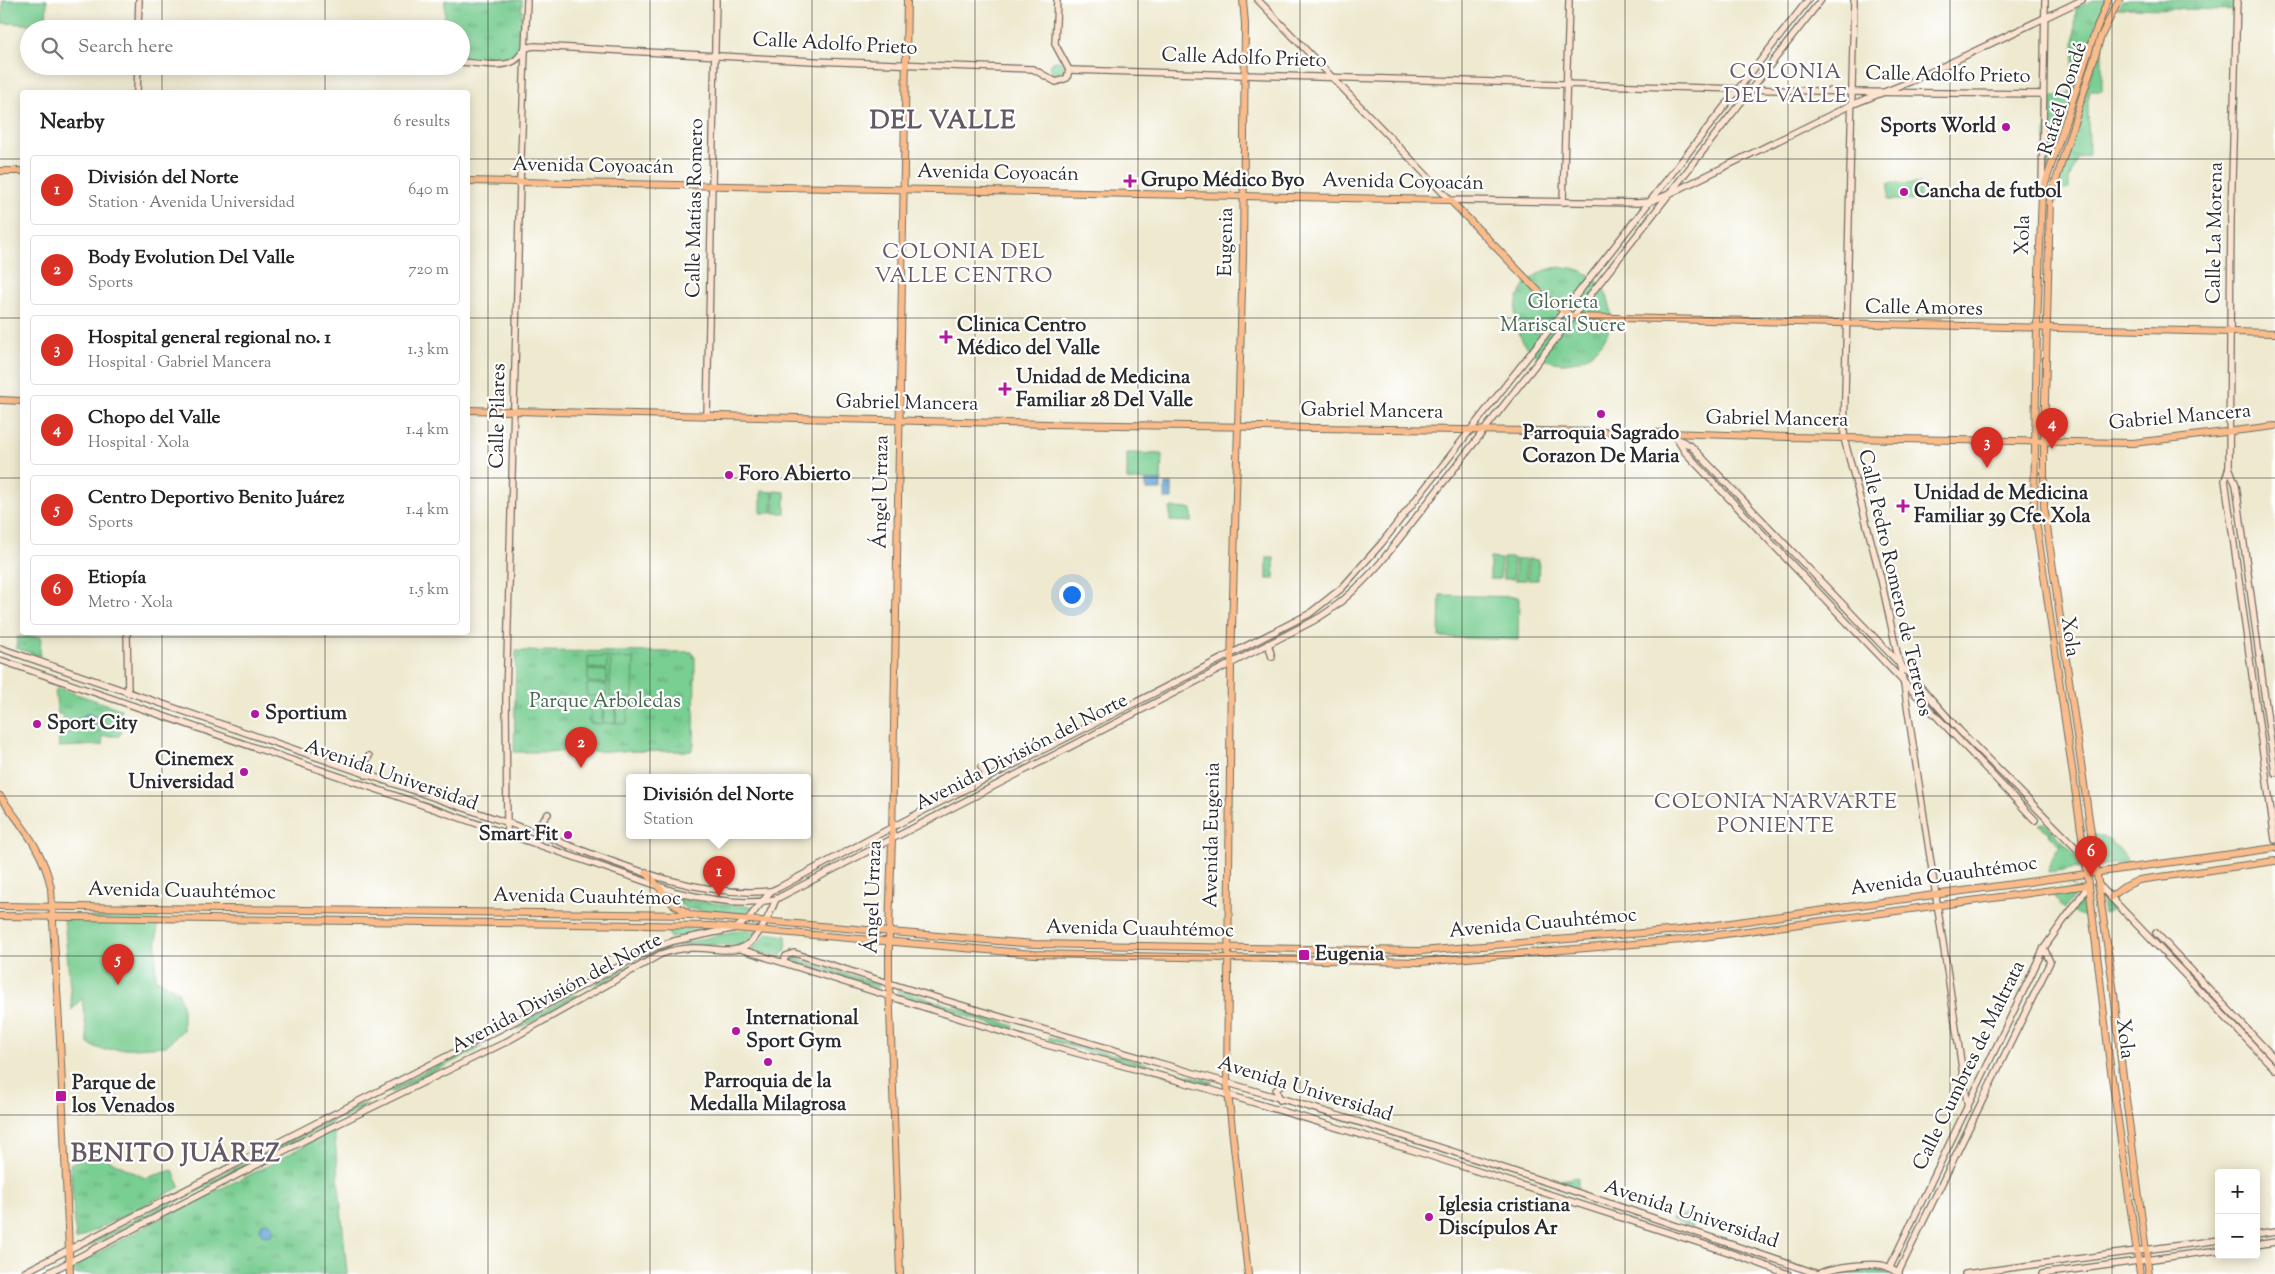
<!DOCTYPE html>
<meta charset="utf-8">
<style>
body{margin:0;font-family:"Sorts Mill Goudy",serif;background:#f6f6f6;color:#222}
.controls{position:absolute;right:15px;bottom:15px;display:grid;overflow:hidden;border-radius:5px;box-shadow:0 2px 12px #0003}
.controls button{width:45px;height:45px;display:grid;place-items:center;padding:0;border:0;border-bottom:1px solid #e0e0e0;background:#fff;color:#222;font:25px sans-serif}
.you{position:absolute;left:1071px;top:594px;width:18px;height:18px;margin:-12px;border:4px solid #fff;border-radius:50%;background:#1a73e8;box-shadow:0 0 0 8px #1a73e833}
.badge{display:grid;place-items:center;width:32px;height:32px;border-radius:50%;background:#d93025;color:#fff;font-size:16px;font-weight:700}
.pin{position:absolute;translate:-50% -41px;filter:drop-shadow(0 1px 2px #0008)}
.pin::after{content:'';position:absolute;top:26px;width:18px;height:15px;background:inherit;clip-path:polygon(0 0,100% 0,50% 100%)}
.popup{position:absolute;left:626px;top:774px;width:185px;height:65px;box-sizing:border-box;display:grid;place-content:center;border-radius:5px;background:#fff;filter:drop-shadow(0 1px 4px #0005);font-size:16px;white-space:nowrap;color:#767676}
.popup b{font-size:19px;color:#222}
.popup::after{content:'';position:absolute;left:50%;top:100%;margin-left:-10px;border:10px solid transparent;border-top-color:#fff}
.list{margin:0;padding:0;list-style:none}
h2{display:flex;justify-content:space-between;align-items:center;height:65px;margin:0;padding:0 20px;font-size:21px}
h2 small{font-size:16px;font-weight:400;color:#767676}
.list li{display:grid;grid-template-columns:32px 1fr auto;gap:15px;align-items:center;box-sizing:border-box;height:70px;margin:0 10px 10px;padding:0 10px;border:1px solid #e0e0e0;border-radius:5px}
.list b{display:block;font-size:19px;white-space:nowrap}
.list p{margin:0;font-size:16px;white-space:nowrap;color:#767676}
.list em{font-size:16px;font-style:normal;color:#767676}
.icon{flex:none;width:28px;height:28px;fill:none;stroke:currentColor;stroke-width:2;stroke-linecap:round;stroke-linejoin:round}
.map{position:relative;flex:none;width:2275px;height:1274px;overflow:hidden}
.search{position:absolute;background:#fff;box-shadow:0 2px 12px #0003;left:20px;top:20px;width:450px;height:55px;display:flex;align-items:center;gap:12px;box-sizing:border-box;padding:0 18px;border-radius:28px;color:#767676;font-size:19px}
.panel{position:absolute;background:#fff;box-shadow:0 2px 12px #0003;left:20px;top:90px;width:450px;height:545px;border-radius:5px}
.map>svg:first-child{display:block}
</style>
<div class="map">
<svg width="2275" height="1274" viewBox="0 0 2275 1274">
<defs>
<pattern id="grass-tufts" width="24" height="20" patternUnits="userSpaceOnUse" patternTransform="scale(1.25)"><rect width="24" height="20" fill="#79ce92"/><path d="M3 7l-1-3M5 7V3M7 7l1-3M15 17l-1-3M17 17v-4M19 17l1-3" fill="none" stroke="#63a777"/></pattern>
</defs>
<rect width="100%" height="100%" fill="#fff"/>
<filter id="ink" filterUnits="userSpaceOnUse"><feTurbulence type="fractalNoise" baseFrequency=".02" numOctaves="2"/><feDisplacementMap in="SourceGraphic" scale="10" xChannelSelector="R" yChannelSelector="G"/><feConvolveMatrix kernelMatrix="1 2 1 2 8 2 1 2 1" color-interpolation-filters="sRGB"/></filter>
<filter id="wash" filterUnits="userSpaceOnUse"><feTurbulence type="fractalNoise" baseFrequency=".0096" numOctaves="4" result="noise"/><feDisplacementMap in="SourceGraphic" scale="20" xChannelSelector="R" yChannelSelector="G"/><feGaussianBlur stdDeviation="1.12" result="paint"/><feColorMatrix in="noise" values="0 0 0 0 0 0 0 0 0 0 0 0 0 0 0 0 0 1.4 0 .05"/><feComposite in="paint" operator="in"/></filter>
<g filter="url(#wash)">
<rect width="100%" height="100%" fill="#eee9cf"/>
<g fill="url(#grass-tufts)" stroke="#527c5e">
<polygon points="445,0 522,0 521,44 516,59 461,59 461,29 441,29 442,19 445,16"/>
<polygon points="2094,0 2105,0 2044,180 2048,96 2068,95 2072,88 2076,8"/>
<polygon points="2122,0 2235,0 2236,10 2117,8"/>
<polygon points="2102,39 2102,91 2090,91 2088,101 2089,155 2079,157 2069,179 2069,189 2058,191 2057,203 2051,203"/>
<circle cx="1057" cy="68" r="7"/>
<circle cx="1563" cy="315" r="48"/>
<polygon points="17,637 41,637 40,656 16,648"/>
<polygon points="516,651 692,652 695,658 694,744 691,751 514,752"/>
<polygon points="58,688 121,709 121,733 119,736 102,736 103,745 59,747 58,733 63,733 62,728 65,728 62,714 58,714 55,691"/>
<polygon points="2045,823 2080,859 2081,868 2048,872 2050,862 2060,845 2039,824"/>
<path d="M2094 834C2111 839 2120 847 2128 862L2098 866Z"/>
<polygon points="2081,888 2064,909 2051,893"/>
<polygon points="2101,891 2116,908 2104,914"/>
<polygon points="2084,895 2086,917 2071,912"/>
<polygon points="673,899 754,907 741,914 687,909"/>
<polygon points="667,927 675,929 715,929 670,938"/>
<polygon points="739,930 756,932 750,940 740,945 677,945"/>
<polygon points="767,933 786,936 786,949 781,956 750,950 761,941"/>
<polygon points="666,946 669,948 649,956 602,985 595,984"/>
<polygon points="792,957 881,985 876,988 789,960"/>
<polygon points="897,989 1014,1026 1013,1031 897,994"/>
<polygon points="572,995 580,996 519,1029 512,1028"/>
<polygon points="1049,1037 1213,1082 1206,1086 1048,1040"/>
<polygon points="482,1047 393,1092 385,1092 469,1049"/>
<polygon points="359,1105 368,1105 343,1119 342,1113"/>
<polygon points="332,1118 332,1123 82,1250 81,1247"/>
<polygon points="334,1129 347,1274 73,1274 72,1267 182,1207 262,1169"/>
<polygon points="93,1152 145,1178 173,1170 180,1187 76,1240 70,1164"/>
<polygon points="1578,1177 1578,1191 1556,1184 1556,1181"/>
<polygon points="1691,1214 1692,1227 1671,1219"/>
<polygon points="59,1257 59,1263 38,1274 26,1274"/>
<polygon points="1875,1268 1892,1274 1824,1274 1826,1273"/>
</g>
<g fill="#79ce92" stroke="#527c5e">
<polygon points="3,0 47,0 46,25 2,23"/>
<polygon points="1889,183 1920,184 1920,201 1888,200"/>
<polygon points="1127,453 1162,454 1161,481 1127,480"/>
<polygon points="761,491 773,492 772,513 761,513"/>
<polygon points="774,491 785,492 785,513 774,513"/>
<polygon points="1170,508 1192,509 1192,522 1170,521"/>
<rect x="1267" y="558" width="7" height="21"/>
<polygon points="1490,558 1501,559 1500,579 1490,579"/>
<polygon points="1503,558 1514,558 1513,579 1503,579"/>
<polygon points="1516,559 1526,559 1526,580 1515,580"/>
<polygon points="1528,559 1539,560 1538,580 1528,580"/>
<polygon points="1440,595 1519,597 1518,640 1439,637"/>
<polygon points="588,656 607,657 607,669 588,668"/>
<polygon points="611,658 634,659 633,698 610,697"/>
<polygon points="588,670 607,671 607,683 588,682"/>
<polygon points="587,684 607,685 606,696 587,696"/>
<polygon points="591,701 603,702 602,724 590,723"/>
<polygon points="604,701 616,701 615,723 603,723"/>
<polygon points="617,701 628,702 627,724 616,723"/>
<polygon points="158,915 155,978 178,991 183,1009 183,1030 166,1046 103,1050 88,1044 82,998 72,1010 64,918"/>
</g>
<g fill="#65a3d6" stroke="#486780">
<rect x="1146" y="481" width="15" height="9"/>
<rect x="1165" y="484" width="7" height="15"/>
<circle cx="88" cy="721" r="7"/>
<circle cx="267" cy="1229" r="7"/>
</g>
</g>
<g filter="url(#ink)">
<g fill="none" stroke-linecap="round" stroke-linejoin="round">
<g stroke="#6f6e64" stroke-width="8">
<g id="secondary">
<polyline points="1057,0 1055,44 1069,70"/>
<polyline points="1258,0 1450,200 1637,203 1649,202 1667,195 1851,105 1912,81 2082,0"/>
<polyline points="1854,0 1844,438 1881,579 1904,685 1968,1108"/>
<polyline points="2237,0 2231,217 2229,467 2225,480 2275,840"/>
<polyline points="138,29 139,0"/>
<path d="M461 62C474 63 503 68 514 61 524 55 520 47 535 46L813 61 1033 69 1056 82 1067 78 1069 70"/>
<polyline points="1069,70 1851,92 2043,94"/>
<polyline points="137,92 138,66"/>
<polyline points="2042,190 2045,0"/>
<polyline points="1563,202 1569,0"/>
<polyline points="707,416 716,0"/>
<polyline points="1677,439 1685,452 2035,820"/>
<polyline points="1678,439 1691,446 1900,664 1959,730 2085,857 2096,872"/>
<polyline points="2229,467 2236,485 2275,773"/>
<polyline points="127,632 128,693"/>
<polyline points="1268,644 1272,657"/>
<path d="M0 648C169 706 337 765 505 822 588 849 683 900 771 891"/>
<path d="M0 660 676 892C708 900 745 906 776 899L1313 621C1340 606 1361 585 1381 562L1821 0"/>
<polyline points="981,767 985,773 984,780"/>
<polyline points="366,775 363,767 369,756"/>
<polyline points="507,833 506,697 520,182 527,0"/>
<polyline points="541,834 540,823 548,814"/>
<polyline points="2098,884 2275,1069"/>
<polyline points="2156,933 2275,1059"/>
<polyline points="740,949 1025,1039 1205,1088 1415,1151 1728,1252 1788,1274"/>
<path d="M783 962 786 956 794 953C938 1000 1083 1041 1228 1083 1426 1140 1622 1207 1818 1274"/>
<polyline points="1280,1100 1276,1090 1283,1084"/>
<polyline points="2256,1235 2275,1232"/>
<polyline points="2256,1245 2275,1242"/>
<polyline points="1890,1267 2044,948 2089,885"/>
<polyline points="1898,1273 2050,962 2044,948"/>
<polyline points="21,1274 504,1027 656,947 674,941 736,928 749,918 771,891 778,888 921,812 1309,614 1342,588 1381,544 1808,0"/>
<path d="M46 1274 305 1140 504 1043 661 954C724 932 742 984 776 899"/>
<path d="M1819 1274C1828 1267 1869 1263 1881 1265 1888 1266 1893 1270 1899 1274"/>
<polyline points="1965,1274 2219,1240"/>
<polyline points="2042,1274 2219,1250"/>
</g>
</g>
<g stroke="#6f6e64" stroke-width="8">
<g id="primary">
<polyline points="1243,0 1245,24 1243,256 1231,663 1227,1083 1248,1274"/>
<polyline points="2108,0 2094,35 2042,193 2037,327 2034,507 2089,885 2109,1057 2140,1274"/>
<polyline points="2119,0 2101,36 2050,200 2044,441 2044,506 2114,993 2120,1053 2149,1274"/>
<polyline points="0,171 22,171"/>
<polyline points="468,181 1450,200 1545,298 1573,317 2275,333"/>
<polyline points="0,400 22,401"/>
<polyline points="468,410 1047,424 1670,433 1787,437 2133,443 2275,426"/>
<path d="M0 796C21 825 44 851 51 888L60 1040 70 1274"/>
<polyline points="646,872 673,904 688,913"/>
<polyline points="2111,897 2124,887 2139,880 2275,861"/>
<polyline points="0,906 691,915 1034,944 1420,951 1680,930 2275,848"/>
<polyline points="0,916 711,926 1034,954 1420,962 1681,940 2089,885"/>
<polyline points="900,1274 889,984 889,930 892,838 907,0"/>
</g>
</g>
<use href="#secondary" stroke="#fde4d1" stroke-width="5.5"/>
<use href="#primary" stroke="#fabc8b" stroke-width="6"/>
</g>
</g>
<path fill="none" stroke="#2b2b2b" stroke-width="1" stroke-opacity="0.55" d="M162 0V29M325 0V29M488 0V1274M650 0V1274M812 0V1274M975 0V1274M1138 0V1274M1300 0V1274M1462 0V1274M1625 0V1274M1788 0V1274M1950 0V1274M2112 0V1274M162 66V92M325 66V92M0 159H22M468 159H2275M0 318H22M468 318H2275M0 478H22M468 478H2275M162 632V1274M325 632V1274M0 637H2275M0 796H2275M0 956H2275M0 1115H2275"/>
<g fill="#b5179e" stroke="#fff" stroke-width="2">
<circle cx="2006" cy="127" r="5"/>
<path d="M1127.5 173.5h5v5h5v5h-5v5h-5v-5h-5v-5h5z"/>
<circle cx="1904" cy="192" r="5"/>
<path d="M943.5 329.5h5v5h5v5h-5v5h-5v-5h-5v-5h5z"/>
<path d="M1002.5 381.5h5v5h5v5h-5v5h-5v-5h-5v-5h5z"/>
<circle cx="1601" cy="414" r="5"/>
<circle cx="729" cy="475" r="5"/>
<path d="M1900.5 498.5h5v5h5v5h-5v5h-5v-5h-5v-5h5z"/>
<circle cx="255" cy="714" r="5"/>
<circle cx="37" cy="724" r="5"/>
<circle cx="244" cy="772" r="5"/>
<circle cx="568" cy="835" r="5"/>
<rect x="1298" y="949" width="12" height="12" rx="2.5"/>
<circle cx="736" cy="1031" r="5"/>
<circle cx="768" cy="1062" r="5"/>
<rect x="55" y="1090" width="12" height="12" rx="2.5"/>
<circle cx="1429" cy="1217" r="5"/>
</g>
<g text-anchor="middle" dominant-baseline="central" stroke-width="4.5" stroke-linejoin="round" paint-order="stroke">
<g font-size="20" fill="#2b2b2b" stroke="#fff">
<text transform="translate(835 45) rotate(3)">Calle Adolfo Prieto</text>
<text transform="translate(1244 59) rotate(2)">Calle Adolfo Prieto</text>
<text transform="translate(1948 76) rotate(1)">Calle Adolfo Prieto</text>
<text transform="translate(2064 99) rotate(-72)">Rafaél Dondé</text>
<text transform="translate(593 167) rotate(1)">Avenida Coyoacán</text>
<text transform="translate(998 174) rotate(1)">Avenida Coyoacán</text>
<text transform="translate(1403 183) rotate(1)">Avenida Coyoacán</text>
<text transform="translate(696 208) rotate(-89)">Calle Matías Romero</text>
<text transform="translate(2216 233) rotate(-89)">Calle La Morena</text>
<text transform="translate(2024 235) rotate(-88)">Xola</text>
<text transform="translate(1227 242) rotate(-89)">Eugenia</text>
<text transform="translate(1924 309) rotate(1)">Calle Amores</text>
<text transform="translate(907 404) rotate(1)">Gabriel Mancera</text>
<text transform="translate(1372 412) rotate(1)">Gabriel Mancera</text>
<text transform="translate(499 416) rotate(-89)">Calle Pilares</text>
<text transform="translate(2180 418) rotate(-5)">Gabriel Mancera</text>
<text transform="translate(1777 420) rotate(1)">Gabriel Mancera</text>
<text transform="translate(882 492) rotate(-89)">Ángel Urraza</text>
<text transform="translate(1894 583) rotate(77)">Calle Pedro Romero de Terreros</text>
<text transform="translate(2069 637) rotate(82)">Xola</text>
<text transform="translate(1022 753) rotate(-27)">Avenida División del Norte</text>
<text transform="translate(391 776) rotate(19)">Avenida Universidad</text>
<text transform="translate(1213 835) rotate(-89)">Avenida Eugenia</text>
<text transform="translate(1944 877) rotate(-8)">Avenida Cuauhtémoc</text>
<text transform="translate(182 892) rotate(1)">Avenida Cuauhtémoc</text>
<text transform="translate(874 897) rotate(-88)">Ángel Urraza</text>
<text transform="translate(587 898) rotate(1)">Avenida Cuauhtémoc</text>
<text transform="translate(1543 924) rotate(-5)">Avenida Cuauhtémoc</text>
<text transform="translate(1140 930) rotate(1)">Avenida Cuauhtémoc</text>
<text transform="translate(557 994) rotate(-28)">Avenida División del Norte</text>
<text transform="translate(2124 1039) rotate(83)">Xola</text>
<text transform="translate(1970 1066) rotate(-64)">Calle Cumbres de Maltrata</text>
<text transform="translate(1305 1090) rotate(17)">Avenida Universidad</text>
<text transform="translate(1691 1215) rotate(18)">Avenida Universidad</text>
</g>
<g font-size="20" font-weight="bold" fill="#2b2b2b" stroke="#fff" text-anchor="start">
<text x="1996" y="127" text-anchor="end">Sports World</text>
<text x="1141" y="181">Grupo Médico Byo</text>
<text x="1914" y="192">Cancha de futbol</text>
<text x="957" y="326">Clinica Centro<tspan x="957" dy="23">Médico del Valle</tspan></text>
<text x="1016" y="378">Unidad de Medicina<tspan x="1016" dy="23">Familiar 28 Del Valle</tspan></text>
<text x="1601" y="434" text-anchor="middle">Parroquia Sagrado<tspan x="1601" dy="23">Corazon De Maria</tspan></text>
<text x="739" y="475">Foro Abierto</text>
<text x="1914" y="494">Unidad de Medicina<tspan x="1914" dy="23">Familiar 39 Cfe. Xola</tspan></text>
<text x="265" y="714">Sportium</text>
<text x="47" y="724">Sport City</text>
<text x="234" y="760" text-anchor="end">Cinemex<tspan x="234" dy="23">Universidad</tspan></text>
<text x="558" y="835" text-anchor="end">Smart Fit</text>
<text x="1315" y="955">Eugenia</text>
<text x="746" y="1019">International<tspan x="746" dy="23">Sport Gym</tspan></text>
<text x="768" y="1082" text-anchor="middle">Parroquia de la<tspan x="768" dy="23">Medalla Milagrosa</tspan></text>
<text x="72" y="1084">Parque de<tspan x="72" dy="23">los Venados</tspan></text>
<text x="1439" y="1206">Iglesia cristiana<tspan x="1439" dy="23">Discípulos Ar</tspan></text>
</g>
<g font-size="20" fill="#46644f" stroke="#fff">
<text x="1563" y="303">Glorieta<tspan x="1563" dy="23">Mariscal Sucre</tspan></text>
<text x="605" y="702">Parque Arboledas</text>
</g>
<g font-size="21" letter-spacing="1" fill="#655863" stroke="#fff">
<text x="1786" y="73">COLONIA<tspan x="1786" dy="24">DEL VALLE</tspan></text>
<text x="964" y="253">COLONIA DEL<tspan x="964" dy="24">VALLE CENTRO</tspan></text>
<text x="1776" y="803">COLONIA NARVARTE<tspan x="1776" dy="24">PONIENTE</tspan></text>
</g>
<g font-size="25" font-weight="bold" letter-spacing="1" fill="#655863" stroke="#fff">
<text x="943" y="122">DEL VALLE</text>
<text x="176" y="1155">BENITO JUÁREZ</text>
</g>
</g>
</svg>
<div class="controls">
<button>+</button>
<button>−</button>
</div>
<div class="you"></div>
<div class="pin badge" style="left:719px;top:897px">1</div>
<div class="popup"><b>División del Norte</b>Station</div>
<div class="pin badge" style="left:581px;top:768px">2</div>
<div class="pin badge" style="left:1987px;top:468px">3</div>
<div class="pin badge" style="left:2052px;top:449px">4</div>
<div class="pin badge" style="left:118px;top:985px">5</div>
<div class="pin badge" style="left:2091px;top:877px">6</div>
<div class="search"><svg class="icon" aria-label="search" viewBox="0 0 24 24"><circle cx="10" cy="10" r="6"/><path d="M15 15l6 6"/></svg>Search here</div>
<section class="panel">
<h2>Nearby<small>6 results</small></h2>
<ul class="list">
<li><span class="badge">1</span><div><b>División del Norte</b><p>Station · Avenida Universidad</p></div><em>640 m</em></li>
<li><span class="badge">2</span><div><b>Body Evolution Del Valle</b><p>Sports</p></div><em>720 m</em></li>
<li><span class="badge">3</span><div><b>Hospital general regional no. 1</b><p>Hospital · Gabriel Mancera</p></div><em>1.3 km</em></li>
<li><span class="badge">4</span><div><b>Chopo del Valle</b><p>Hospital · Xola</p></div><em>1.4 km</em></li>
<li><span class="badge">5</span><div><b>Centro Deportivo Benito Juárez</b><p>Sports</p></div><em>1.4 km</em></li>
<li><span class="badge">6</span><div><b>Etiopía</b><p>Metro · Xola</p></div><em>1.5 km</em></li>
</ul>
</section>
</div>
